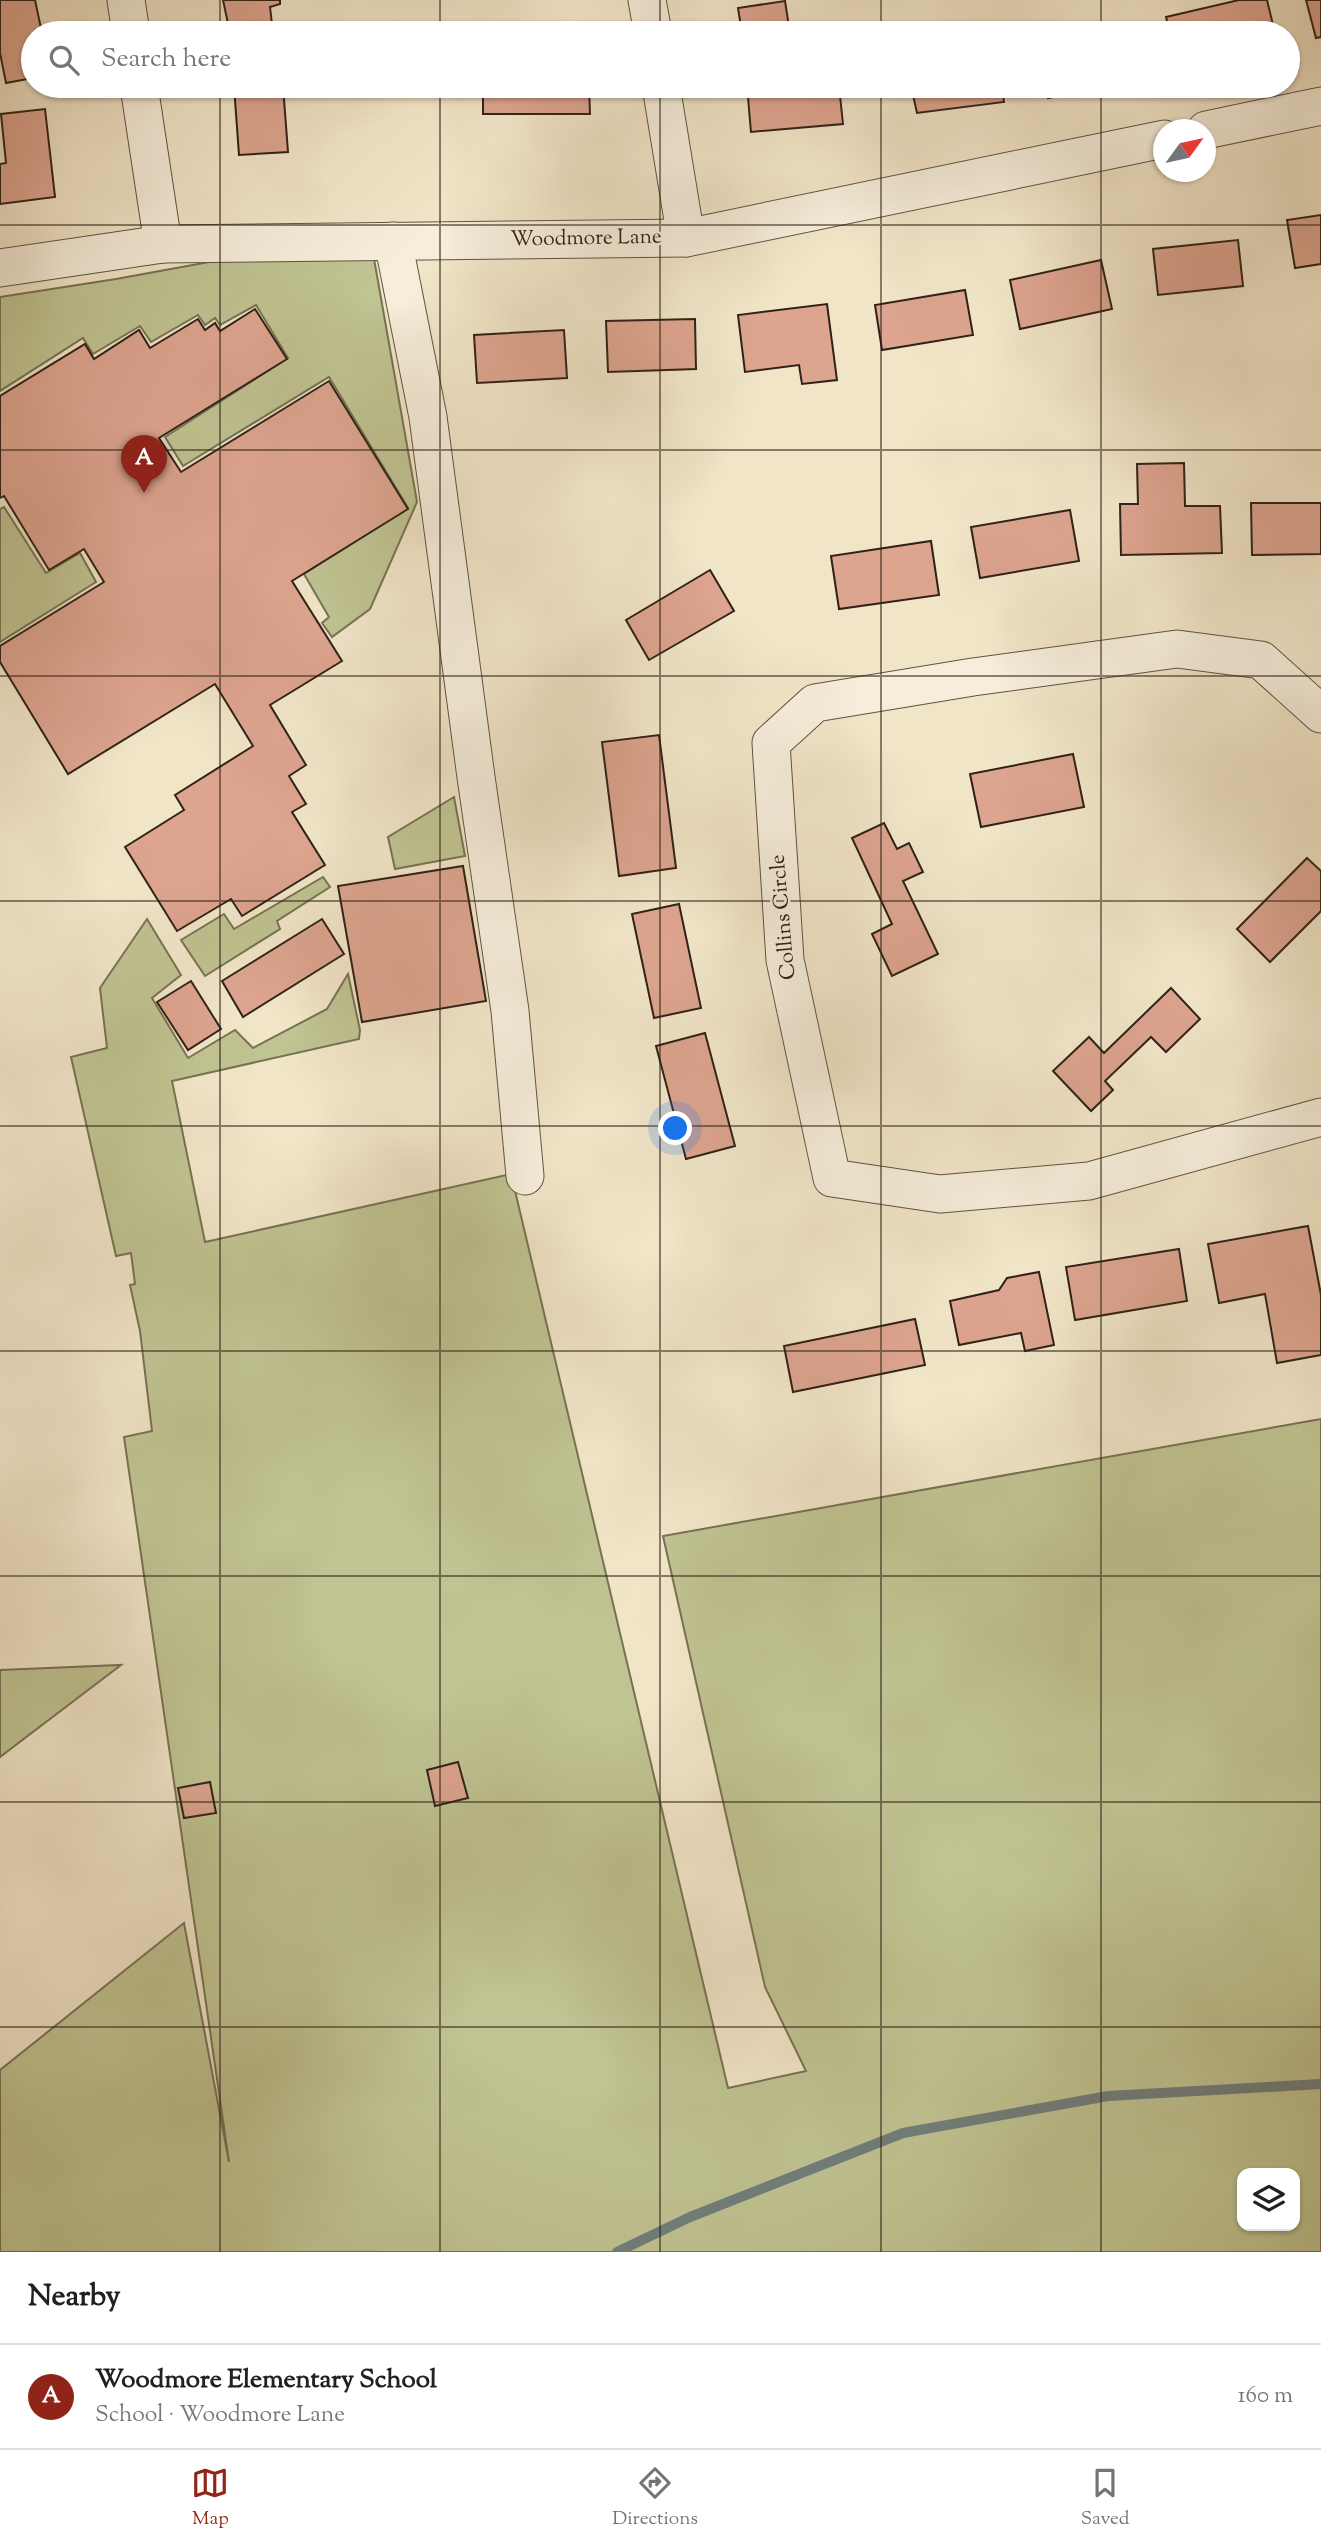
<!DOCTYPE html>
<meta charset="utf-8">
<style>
body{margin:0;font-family:"Sorts Mill Goudy",serif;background:#f6f6f6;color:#202124}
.controls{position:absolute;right:21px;bottom:21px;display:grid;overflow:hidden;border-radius:14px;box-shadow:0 2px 5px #0004}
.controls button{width:63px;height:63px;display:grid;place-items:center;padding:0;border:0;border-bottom:2px solid #e0e0e0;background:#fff;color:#202124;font:35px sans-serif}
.compass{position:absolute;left:1153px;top:119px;width:63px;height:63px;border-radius:50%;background:#fff;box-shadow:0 2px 5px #0004;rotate:57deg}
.you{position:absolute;left:676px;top:1129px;width:24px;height:24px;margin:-18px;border:5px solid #fff;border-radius:50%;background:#1a73e8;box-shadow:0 0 0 10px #1a73e833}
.badge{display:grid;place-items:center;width:46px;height:46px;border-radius:50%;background:#8f2418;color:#fff;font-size:23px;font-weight:700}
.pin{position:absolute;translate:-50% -58px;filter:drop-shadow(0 2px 4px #0008)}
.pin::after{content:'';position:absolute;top:37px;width:24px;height:21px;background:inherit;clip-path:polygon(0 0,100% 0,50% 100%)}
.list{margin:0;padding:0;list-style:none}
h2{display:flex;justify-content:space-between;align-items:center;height:91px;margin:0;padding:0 28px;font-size:30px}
h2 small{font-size:23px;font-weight:400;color:#757577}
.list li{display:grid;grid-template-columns:46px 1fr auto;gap:21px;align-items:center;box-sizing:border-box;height:105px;padding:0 28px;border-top:2px solid #e0e0e0}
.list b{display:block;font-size:26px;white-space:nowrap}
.list p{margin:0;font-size:23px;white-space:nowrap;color:#757577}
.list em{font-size:23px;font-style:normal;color:#757577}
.icon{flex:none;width:38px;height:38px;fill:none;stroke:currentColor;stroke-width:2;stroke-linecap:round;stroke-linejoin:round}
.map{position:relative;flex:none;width:1321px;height:2252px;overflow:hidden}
.search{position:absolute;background:#fff;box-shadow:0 2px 5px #0004;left:21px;right:21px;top:21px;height:77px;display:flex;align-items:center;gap:18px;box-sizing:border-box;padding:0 24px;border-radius:38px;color:#757577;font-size:26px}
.sheet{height:196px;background:#fff}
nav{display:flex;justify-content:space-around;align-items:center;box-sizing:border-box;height:98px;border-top:2px solid #e0e0e0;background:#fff;font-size:19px;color:#757577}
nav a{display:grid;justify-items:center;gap:4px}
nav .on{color:#8f2418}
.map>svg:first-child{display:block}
</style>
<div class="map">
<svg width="1321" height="2252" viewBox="0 0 1321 2252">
<rect width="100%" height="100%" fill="#f1e5c8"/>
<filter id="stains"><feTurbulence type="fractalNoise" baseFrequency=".00286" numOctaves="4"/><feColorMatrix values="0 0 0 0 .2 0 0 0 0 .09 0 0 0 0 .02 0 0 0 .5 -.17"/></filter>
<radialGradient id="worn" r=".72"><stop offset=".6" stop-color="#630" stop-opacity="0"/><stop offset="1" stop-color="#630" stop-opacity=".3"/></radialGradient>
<g fill="#c0c392" stroke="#777254" stroke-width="2" fill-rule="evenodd">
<polygon points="373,253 417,502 370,609 332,637 322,623 329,617 304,574 408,508 329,377 183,466 165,437 288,358 256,305 220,325 215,318 205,325 198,315 151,342 140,326 93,354 83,338 0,391 0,297 116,279 220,260"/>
<polygon points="4,507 46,573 80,553 96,582 0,642 0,509"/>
<polygon points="454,797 465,856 395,869 388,837"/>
<polygon points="323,877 330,887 277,921 280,929 205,976 181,940 224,914 234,929"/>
<path d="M147 919 181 975 152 998 188 1058 235 1030 253 1048 327 1009 348 974 360 1030 359 1039 172 1081 205 1242 511 1174 728 2088 806 2071 765 1987 663 1536 1321 1419V2252H0V2070L184 1923 229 2162 124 1437 152 1431 140 1331 130 1285 135 1284 131 1253 116 1256 71 1057 107 1048 100 988ZM1242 2173H1295V2226H1242Z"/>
<polygon points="121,1665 0,1757 0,1670"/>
</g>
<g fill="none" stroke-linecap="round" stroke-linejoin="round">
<polyline stroke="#717f7c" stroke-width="10" points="617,2252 690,2217 903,2133 1108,2096 1321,2084"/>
</g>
<g fill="#dda48f" stroke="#2e2217" stroke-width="2">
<polygon points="0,0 35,0 42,33 33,33 33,78 6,83 0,53"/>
<polygon points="223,0 280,0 280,4 270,7 273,33 230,33"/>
<polygon points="1239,0 1267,0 1275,33 1170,33 1166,17"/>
<polygon points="1306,0 1321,0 1321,37 1316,38"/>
<polygon points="785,1 790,33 742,33 738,8"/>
<polygon points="1141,24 1143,33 1099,33"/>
<polygon points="234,86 283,86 288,152 239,155"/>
<polygon points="483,86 589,86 590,114 483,114"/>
<polygon points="747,86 839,86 843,124 751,132"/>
<polygon points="911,86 1002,86 1004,102 917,113"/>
<polygon points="1045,86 1106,86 1048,98"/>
<polygon points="45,109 55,197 0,204 0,164 6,163 1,114"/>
<polygon points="1321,215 1321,264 1295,268 1287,220"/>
<polygon points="1238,240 1243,286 1158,295 1153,249"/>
<polygon points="1101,260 1112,309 1020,329 1010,280"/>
<polygon points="965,290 973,335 882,350 875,305"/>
<polygon points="827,304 837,380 802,384 799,365 745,372 738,315"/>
<polygon points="255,309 287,359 159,438 181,472 329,381 408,509 292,581 342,661 270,705 306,765 289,776 306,804 292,812 325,865 242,916 231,899 177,931 125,847 184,810 175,795 253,746 215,684 68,774 0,662 0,646 104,582 84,549 49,570 4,496 0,498 0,396 85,344 94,359 139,330 150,348 198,319 205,330 215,323 220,331"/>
<polygon points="695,319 696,369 608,372 606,321"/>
<polygon points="564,330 567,378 477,383 474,335"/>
<polygon points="1184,463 1185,506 1220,506 1222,553 1121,555 1120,504 1138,504 1137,464"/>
<polygon points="1251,503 1321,503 1321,554 1252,555"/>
<polygon points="1070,510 1079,561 980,578 971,527"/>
<polygon points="931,541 939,595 839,609 831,556"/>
<polygon points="710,570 734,611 649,660 626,620"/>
<polygon points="659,735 676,868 619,876 602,742"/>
<polygon points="1073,754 1084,807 981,827 970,774"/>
<polygon points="884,823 897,849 909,843 923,872 903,881 938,954 892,976 872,934 892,924 852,838"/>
<polygon points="1307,858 1321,871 1321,911 1270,962 1237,929"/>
<polygon points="463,866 486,1001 362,1022 338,886"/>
<polygon points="679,904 701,1008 654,1018 632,914"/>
<polygon points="322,919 344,954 243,1017 222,981"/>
<polygon points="191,981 221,1029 188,1050 157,1002"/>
<polygon points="1171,988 1200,1019 1166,1052 1151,1037 1105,1081 1113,1090 1091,1111 1053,1071 1089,1037 1104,1053"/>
<polygon points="705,1033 735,1146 686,1159 656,1046"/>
<polygon points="1308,1226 1321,1295 1321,1355 1277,1363 1265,1294 1219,1303 1208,1244"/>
<polygon points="1179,1249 1187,1301 1075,1320 1066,1267"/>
<polygon points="1039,1272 1054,1345 1025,1351 1021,1333 959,1345 950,1301 999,1290 1007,1278"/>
<polygon points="915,1319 925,1365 793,1392 784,1346"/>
<polygon points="458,1762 468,1798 435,1806 427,1770"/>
<polygon points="210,1782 216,1813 184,1818 178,1788"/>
</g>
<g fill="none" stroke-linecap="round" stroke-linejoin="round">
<g stroke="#5f5343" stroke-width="39">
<g id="minor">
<polyline points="126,0 131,33"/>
<polyline points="647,0 653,33"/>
<polyline points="139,86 163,244"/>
<polyline points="661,86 686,238"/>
<polyline points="1206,130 1321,106"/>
<polyline points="393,241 428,417 476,777 510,1011 525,1176"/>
<polyline points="0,268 163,244 686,238 1164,139"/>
<polyline points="1321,714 1261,660 1177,649 973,677 815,703 771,743 785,960 832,1178 940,1194 1089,1181 1321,1117"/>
</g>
</g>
<use href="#minor" stroke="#f6eedb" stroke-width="37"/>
</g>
<path fill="none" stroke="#2e2217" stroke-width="2" stroke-opacity="0.55" d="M220 0V33M440 0V33M660 0V33M881 0V33M1101 0V33M220 86V2252M440 86V2252M660 86V2252M881 86V2252M1101 86V2252M0 225H1321M0 450H1321M0 676H1321M0 901H1321M0 1126H1321M0 1351H1321M0 1576H1321M0 1802H1321M0 2027H1321"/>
<g text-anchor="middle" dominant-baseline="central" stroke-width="5" stroke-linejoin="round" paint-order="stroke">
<g font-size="21" fill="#2e2217" stroke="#f6eedb">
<text transform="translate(586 239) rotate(-1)">Woodmore Lane</text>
<text transform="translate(784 917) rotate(-95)">Collins Circle</text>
</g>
</g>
<rect width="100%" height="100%" filter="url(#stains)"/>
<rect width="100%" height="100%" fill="url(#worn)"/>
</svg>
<div class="controls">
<button><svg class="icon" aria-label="layers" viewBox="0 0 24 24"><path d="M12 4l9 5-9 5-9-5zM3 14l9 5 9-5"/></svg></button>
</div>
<svg class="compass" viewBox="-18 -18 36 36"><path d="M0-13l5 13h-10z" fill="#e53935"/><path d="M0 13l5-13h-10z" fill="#757577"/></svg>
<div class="you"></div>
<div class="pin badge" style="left:144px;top:493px">A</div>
<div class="search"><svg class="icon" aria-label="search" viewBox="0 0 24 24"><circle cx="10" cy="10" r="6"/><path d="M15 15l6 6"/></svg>Search here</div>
</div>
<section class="sheet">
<h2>Nearby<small></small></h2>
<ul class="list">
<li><span class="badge">A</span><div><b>Woodmore Elementary School</b><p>School · Woodmore Lane</p></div><em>160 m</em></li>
</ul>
</section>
<nav>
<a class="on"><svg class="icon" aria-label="map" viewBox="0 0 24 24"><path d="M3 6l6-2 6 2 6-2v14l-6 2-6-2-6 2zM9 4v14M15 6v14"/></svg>Map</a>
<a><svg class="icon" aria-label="directions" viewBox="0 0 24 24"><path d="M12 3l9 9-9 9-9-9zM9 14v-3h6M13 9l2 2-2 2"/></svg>Directions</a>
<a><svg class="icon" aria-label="saved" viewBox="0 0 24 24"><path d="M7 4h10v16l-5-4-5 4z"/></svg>Saved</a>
</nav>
